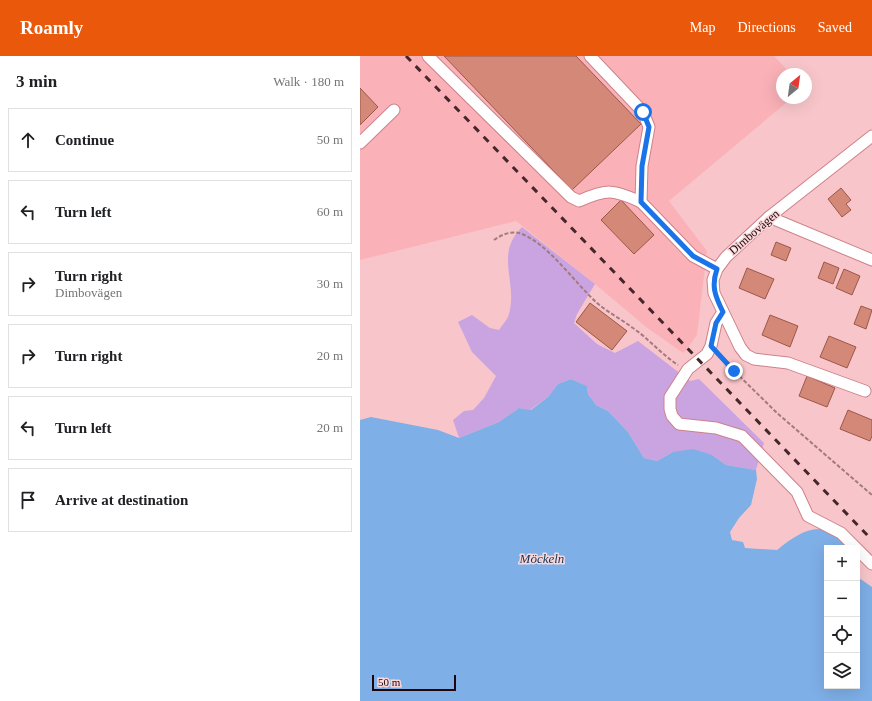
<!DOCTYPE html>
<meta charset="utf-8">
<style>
body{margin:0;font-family:"Times New Roman",serif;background:#f2f2f2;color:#202124}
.controls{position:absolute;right:12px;bottom:12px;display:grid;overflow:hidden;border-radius:0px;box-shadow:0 4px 16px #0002}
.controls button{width:36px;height:36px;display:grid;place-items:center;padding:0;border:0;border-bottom:1px solid #e0e0e0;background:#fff;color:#202124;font:20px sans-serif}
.compass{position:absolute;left:416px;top:12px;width:36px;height:36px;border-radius:50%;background:#fff;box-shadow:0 4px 16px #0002;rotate:29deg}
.scale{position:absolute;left:12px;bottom:10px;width:84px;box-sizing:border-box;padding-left:4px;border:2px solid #20050a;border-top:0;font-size:11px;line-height:14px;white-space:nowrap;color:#20050a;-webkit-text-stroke:3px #fad8da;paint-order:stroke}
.stop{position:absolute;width:12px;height:12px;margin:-9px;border:3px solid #1a73e8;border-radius:50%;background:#fff}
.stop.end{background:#1a73e8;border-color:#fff;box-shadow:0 1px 4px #0008}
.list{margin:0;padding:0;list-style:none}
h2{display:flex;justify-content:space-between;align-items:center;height:52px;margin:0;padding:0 16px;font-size:17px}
h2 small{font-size:13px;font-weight:400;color:#757577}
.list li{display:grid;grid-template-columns:26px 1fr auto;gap:12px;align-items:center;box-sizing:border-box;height:64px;margin:0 8px 8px;padding:0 8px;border:1px solid #e0e0e0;border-radius:0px}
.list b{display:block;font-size:15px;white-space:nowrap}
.list p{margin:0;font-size:13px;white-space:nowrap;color:#757577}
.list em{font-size:13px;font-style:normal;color:#757577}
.icon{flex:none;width:22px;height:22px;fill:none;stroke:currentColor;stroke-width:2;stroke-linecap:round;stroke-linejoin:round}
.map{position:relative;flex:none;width:512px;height:645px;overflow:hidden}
header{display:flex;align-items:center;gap:24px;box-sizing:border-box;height:56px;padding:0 20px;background:#ea580c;color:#fff}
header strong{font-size:19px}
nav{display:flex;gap:22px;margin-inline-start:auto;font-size:14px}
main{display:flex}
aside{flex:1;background:#fff}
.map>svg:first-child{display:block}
</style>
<header>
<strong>Roamly</strong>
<nav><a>Map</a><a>Directions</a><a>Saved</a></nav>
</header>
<main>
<aside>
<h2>3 min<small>Walk · 180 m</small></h2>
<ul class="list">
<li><svg class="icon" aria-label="ahead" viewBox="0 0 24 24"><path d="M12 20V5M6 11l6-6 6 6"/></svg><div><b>Continue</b></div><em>50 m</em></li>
<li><svg class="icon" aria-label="left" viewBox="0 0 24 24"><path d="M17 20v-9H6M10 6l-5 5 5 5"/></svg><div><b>Turn left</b></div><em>60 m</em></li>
<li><svg class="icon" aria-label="right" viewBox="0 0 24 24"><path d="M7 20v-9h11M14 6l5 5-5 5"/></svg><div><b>Turn right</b><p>Dimbovägen</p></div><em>30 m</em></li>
<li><svg class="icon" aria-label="right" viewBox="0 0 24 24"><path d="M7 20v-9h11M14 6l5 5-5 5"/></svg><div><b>Turn right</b></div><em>20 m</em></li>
<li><svg class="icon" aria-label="left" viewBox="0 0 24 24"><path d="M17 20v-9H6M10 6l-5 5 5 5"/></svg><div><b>Turn left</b></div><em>20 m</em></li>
<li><svg class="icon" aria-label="arrive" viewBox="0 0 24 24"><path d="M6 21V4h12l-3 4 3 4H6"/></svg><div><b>Arrive at destination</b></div></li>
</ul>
</aside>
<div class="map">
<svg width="512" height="645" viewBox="0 0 512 645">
<rect width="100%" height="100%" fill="#f8c6ca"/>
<polygon fill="#fab2b8" points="0,0 414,0 431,18 422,18 422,42 432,42 309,145 347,195 337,279 327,293 323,297 286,271 235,228 156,165 0,204"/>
<path fill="#caa4e1" d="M162 171 235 228 217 258 214 267 237 288 255 297 278 285 330 325 339 323 404 387 396 414 366 409 352 399 313 396 297 405 284 402 268 376 248 355 236 349 228 338 227 330 211 323 198 328 188 341 170 354 159 352 139 366 99 382 93 364 104 355 113 354 124 342 136 320 112 296 98 266 112 259 130 272 139 274C142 269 148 263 149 258 158 225 134 199 162 171Z"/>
<path fill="#7eafe7" d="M211 323 227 330 228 338 236 349 248 355 268 376 284 402 297 405 313 396 333 393 352 399 366 409 396 414 397 423 391 449 379 462 370 476 372 484 383 486 385 492 417 494C442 474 465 460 487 492H467V630H497V509L500 513 499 522 512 531V645H0V364L11 361 78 374 99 382 139 366 159 352 171 354 188 341 198 328Z"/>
<g fill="#d38878" stroke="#9d5749">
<polygon points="84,0 216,0 281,68 212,134"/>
<polygon points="0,32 18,51 0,69"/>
<polygon points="481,132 491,144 486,148 491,154 482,161 468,143"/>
<polygon points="261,144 294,179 274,198 241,164"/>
<polygon points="416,186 431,192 426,205 411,199"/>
<polygon points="464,206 479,212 473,228 458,222"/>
<polygon points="387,212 414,223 405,243 379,232"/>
<polygon points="484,213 500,220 492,239 476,232"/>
<polygon points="230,247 267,275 252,294 216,266"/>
<polygon points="501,250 512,254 506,273 494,268"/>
<polygon points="410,259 438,270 430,291 402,279"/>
<polygon points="469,280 496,291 487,312 460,301"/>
<polygon points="447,320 475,332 467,351 439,340"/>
<polygon points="488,354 512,364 512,380 510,385 480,373"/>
</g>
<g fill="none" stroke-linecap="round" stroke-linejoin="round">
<g stroke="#ce8189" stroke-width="13">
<g id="minor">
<path d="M68 0 211 141 219 145C247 133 253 133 281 146L282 110 289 71 283 56 230 0"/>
<polyline points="0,87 34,54"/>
<polyline points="281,146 333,200 357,213"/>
<polyline points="409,161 512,204"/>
<polyline points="363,256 356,267 351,290 347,298 328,313 310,341 310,353 312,360 319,368 356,372 382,380 437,436 448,460 481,477 512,508"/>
<polyline points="505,335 428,307 394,303 386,299 380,291 354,237 353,224 357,213 366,201 409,161 512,80"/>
</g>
</g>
<g stroke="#a37a7e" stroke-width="2" stroke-dasharray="4 2" stroke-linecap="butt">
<path d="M134 184C141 179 150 175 159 177 186 185 215 227 236 246 247 256 261 263 273 272 289 283 301 298 318 309"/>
<polyline points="358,299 417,357 512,439"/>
</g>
<use href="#minor" stroke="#fff" stroke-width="11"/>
<polyline stroke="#45262b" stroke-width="3" stroke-dasharray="7 7" stroke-linecap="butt" points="46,0 512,484"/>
</g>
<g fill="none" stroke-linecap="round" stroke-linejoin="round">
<path stroke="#1a73e8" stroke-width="5" d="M283 56 289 71 282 110 281 146 333 200 357 213C351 230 355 240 363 256L356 267 351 290 374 315"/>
</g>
<g text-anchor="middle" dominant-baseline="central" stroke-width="3" stroke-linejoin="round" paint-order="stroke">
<g font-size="12" fill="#20050a" stroke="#fad8da">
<text transform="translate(394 176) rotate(-41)">Dimbovägen</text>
</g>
<g font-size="13" font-style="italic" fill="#113357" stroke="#fad8da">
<text x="182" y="502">Möckeln</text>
</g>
</g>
</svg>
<div class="controls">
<button>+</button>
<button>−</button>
<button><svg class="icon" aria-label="locate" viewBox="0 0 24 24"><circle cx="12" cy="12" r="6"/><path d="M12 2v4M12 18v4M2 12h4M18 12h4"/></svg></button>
<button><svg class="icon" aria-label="layers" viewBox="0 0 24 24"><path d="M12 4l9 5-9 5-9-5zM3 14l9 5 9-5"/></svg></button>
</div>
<svg class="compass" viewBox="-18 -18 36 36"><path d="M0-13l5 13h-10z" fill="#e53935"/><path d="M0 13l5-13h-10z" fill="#757577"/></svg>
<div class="scale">50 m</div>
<div class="stop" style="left:283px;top:56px"></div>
<div class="stop end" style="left:374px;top:315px"></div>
</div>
</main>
